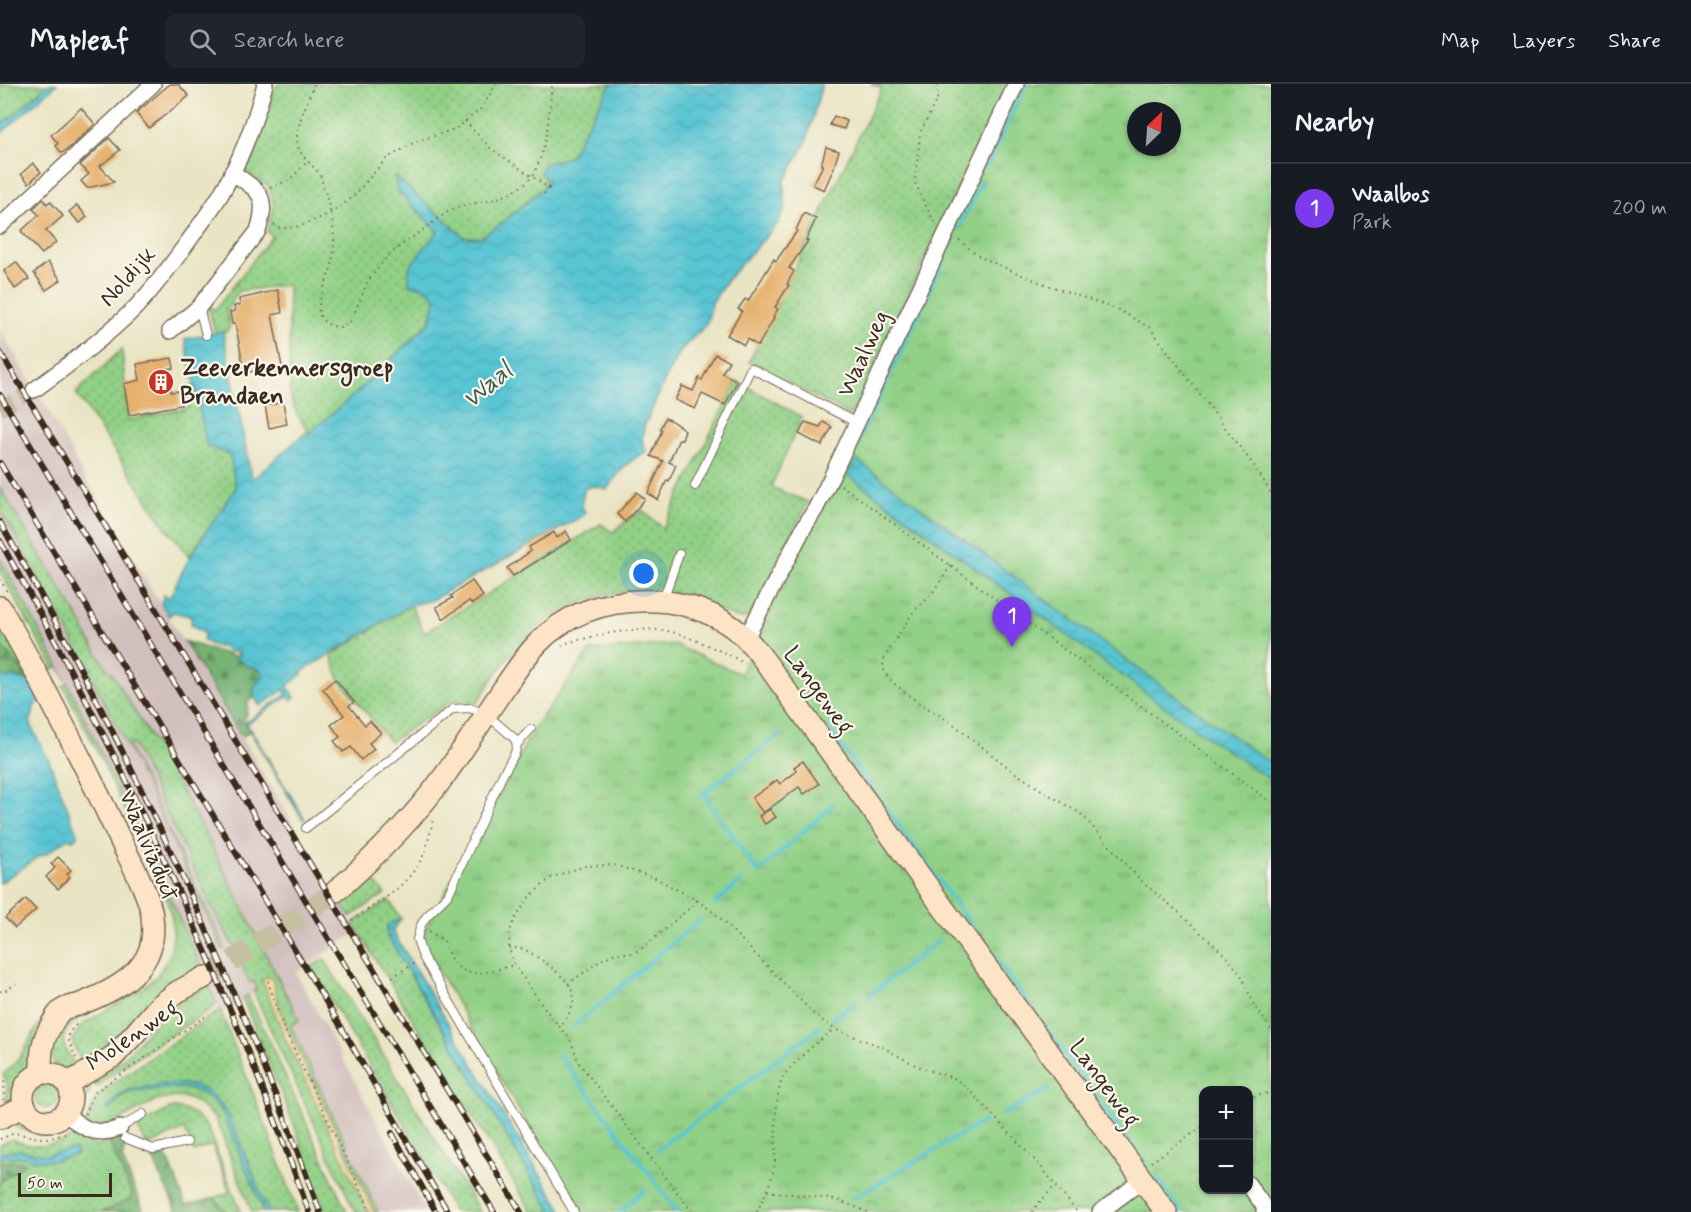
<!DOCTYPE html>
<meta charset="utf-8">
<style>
body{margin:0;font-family:Mynerve,sans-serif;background:#20242c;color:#f1f3f6}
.controls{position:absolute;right:18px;bottom:18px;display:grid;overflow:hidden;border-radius:12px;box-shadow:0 2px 4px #0004}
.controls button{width:54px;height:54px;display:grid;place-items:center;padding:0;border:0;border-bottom:2px solid #363941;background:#171b24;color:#f1f3f6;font:30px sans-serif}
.compass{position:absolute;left:1127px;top:18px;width:54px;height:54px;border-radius:50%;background:#171b24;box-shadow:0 2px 4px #0004;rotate:25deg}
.scale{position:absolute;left:18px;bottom:15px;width:94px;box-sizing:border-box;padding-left:6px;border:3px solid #3b2a1e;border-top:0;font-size:16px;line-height:21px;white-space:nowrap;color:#3b2a1e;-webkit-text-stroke:4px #fbf7ec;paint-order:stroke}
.you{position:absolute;left:644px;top:490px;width:21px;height:21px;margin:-15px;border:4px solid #fff;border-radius:50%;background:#1a73e8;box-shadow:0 0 0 9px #1a73e833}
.badge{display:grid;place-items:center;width:39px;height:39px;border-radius:50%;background:#7c3aed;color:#fff;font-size:20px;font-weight:700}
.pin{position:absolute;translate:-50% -50px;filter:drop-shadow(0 2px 3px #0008)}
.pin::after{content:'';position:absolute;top:32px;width:21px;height:18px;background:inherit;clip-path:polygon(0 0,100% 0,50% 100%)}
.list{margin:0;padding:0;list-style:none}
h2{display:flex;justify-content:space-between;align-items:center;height:78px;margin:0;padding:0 24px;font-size:26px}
h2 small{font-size:20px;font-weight:400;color:#9ea1a6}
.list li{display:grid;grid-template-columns:39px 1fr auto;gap:18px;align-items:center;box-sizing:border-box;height:90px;padding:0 24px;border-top:2px solid #363941}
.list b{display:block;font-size:22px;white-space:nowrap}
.list p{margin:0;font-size:20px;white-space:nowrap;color:#9ea1a6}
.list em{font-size:20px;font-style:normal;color:#9ea1a6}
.icon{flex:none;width:33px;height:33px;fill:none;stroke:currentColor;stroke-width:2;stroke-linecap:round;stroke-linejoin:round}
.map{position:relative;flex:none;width:1271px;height:1128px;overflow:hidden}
header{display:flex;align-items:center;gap:36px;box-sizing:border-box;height:84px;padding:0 30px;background:#171b24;border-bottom:2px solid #363941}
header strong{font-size:28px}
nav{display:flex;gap:33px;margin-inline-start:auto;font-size:21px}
.search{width:420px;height:54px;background:#20242c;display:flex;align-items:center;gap:15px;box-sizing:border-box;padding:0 21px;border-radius:12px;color:#9ea1a6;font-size:22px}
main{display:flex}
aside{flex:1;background:#171b24}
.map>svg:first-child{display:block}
</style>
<header>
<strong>Mapleaf</strong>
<div class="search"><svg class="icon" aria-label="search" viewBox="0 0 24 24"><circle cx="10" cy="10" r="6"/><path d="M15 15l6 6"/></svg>Search here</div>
<nav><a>Map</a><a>Layers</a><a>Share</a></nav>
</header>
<main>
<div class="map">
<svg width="1271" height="1128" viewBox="0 0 1271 1128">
<defs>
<pattern id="grass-dots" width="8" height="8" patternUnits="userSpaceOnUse" patternTransform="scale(1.5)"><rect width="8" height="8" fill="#91d086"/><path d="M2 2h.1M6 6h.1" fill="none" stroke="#78a96d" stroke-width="1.8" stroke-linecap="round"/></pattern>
<pattern id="forest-firs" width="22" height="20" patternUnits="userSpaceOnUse" patternTransform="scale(1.5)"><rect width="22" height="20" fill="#74b273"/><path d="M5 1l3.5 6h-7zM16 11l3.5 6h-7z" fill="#60915e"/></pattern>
<pattern id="sand-dots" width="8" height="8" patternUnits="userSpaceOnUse" patternTransform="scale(1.5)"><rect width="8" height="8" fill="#eeda9e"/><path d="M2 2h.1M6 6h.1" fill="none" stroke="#cdbb88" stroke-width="1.8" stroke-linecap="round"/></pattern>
<pattern id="park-tufts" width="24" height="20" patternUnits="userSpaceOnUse" patternTransform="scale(1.5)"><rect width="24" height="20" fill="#91d086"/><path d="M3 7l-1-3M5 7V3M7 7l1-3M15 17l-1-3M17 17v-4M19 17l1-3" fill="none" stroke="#78a96d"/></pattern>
<pattern id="water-waves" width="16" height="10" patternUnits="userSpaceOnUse" patternTransform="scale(1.5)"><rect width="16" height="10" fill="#59c5d3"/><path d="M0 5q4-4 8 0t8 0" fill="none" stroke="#4ea9b5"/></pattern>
</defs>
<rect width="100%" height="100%" fill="#fbf7ec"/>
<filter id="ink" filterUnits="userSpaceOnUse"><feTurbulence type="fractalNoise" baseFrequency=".0167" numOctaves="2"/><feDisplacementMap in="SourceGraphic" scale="12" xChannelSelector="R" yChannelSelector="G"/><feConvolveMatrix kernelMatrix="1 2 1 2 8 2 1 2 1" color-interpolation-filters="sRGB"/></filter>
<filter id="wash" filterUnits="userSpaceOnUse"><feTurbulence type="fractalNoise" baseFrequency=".008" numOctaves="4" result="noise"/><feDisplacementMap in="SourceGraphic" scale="24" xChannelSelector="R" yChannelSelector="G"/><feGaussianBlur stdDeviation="1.35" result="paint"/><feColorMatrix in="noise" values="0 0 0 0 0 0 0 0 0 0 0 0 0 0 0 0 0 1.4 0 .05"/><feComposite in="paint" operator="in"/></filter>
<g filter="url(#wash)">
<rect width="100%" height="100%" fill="#e9e4c3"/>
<polygon fill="#d1bfbd" points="0,245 63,352 84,393 358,847 296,889 426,1128 361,1128 253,907 243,916 244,919 221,929 160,791 71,606 0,474"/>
<g fill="url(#grass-dots)" stroke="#667d52" stroke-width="1.5">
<polygon points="0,0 48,0 13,32 0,41"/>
<path d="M277 0H611L569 73 543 104 506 136 480 154 464 153 395 93 397 106 439 147 425 203 436 214 430 238 356 309 310 349C300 335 292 325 290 308L288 201 238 207 227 227 230 242 227 247 215 249 208 221 215 226 272 152 267 147 274 122 268 102 242 85Z"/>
<polygon points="871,0 1007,0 854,326 849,331 749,278 882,4"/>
<polygon points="122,265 128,336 189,324 186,304 194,302 198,322 230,371 236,404 189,473 178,457 170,450 76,309"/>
<path d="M737 297 802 333 771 403 808 418 759 518 747 534 738 535C720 527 698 516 679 511 612 497 555 520 511 570 498 585 488 603 477 619L453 616 390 658 339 595 331 571 411 521 424 549 601 440 612 448 642 426 663 444Z"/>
<polygon points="0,404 83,541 84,547 107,585 111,588 160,669 205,749 299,936 292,940 291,942 378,1128 374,1128 285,939 279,922 274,901 262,895 284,952 368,1128 355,1128 253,907 257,905 254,897 250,899 241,879 244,877 237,864 235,865 217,833 133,660 128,662 224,861 225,864 221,866 222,864 184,782 185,781 183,780 142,690 140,691 138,683 88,587 91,584 81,569 79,570 65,541 27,474 28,473 0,426"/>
<polygon points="0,474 71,606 160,791 202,885 108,966 82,980 73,960 73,954 82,941 141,905 157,892 170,871 173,853 172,834 166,813 97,667 63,601 66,599 57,583 54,585 0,487"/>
<polygon points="0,529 24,588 0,561"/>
<polygon points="368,790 385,810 350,833 339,815"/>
<polygon points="389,816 401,835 387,841 387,851 552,1128 532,1128 353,839"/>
<polygon points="324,875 480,1128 454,1128 415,1058 311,883"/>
<polygon points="208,900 217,921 116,987 97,1003 92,998 125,973 162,930"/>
<polygon points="248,911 347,1128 327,1128 325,1127 293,1038 243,915"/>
<path d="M92 925C81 933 60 944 64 961 66 968 72 976 76 982 38 996 52 944 70 933 76 929 85 927 92 925Z"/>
<path d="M47 926 48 929 30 985 21 998 15 1011 6 1019C4 1007 12 1003 3 991L18 976Z"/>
<polygon points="220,926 268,1047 298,1128 252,1128 215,1034 197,1019 186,1014 175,1013 155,1017 107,1043 86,1040 96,1014 109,1002"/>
<circle cx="47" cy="1012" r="12"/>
<path d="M87 1001 90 1005V1009L79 1033 76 1030C74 1017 78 1009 87 1001Z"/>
<path d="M172 1024C188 1025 197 1031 207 1043L241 1128H226L214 1114 230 1108 212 1061 194 1068 184 1045 147 1062 137 1042Z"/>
<path d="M23 1037 46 1041H62L69 1043C52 1054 35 1050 18 1044L16 1038Z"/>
<path d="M76 1052 98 1063 108 1055 132 1111 131 1115 103 1128H0V1098L25 1079 4 1078 0 1079V1061L12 1055C35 1067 53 1061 76 1052Z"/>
</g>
<g fill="url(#forest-firs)" stroke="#586e48" stroke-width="1.5">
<polygon points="184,557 235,573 247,582 259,585 264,591 255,603 253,611 254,613 248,618 247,630 244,632 245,639 250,647 245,651 241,652"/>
<polygon points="0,561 31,596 24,598 15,592 7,595 0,590"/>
<polygon points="117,1053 123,1056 124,1069 122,1074 144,1128 103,1128 131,1115 132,1110 108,1055"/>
<polygon points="163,1070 170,1079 186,1121 214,1114 226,1128 177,1128 152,1073"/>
<polygon points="13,1077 26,1079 0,1098 0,1079"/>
</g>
<polygon fill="url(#sand-dots)" stroke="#94825e" stroke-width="1.5" points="272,893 279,922 285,939 374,1128 368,1128 284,952 262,895"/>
<path fill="url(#park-tufts)" stroke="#667d52" stroke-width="1.5" fill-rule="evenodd" d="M1021 0H1271V1128H578L420 855 536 641 590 567 673 560 740 590ZM1136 27H1172V63H1136ZM1204 1006H1248V1106H1204Z"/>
<g fill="url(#water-waves)" stroke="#4a7878" stroke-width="1.5">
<polygon points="48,0 57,0 0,50 0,41 13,32"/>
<path d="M611 0H822L806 59 784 98 785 123 779 138 727 196 712 219 708 235 704 243 682 265 669 287 644 343 642 357 646 368C628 375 618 391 607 405L595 402 585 404 581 421 585 428 581 433 430 517 411 521 301 588 302 590 287 602 295 613 291 616 288 612 247 640 305 735 303 736 245 639 287 610 283 606 260 622 253 611 255 602 263 592 259 585 247 582 235 573 236 570 240 572 239 568H228L222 563C216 563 207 560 203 555L205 551 202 547 191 540 192 539 190 531 188 532 186 530 184 531 174 528 169 532 161 519 164 511 168 513 171 512C187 471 213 439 236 404L230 371 207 362 185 255 223 247 251 391 254 394 306 348 308 350 356 309 430 238 436 214 425 203 409 201V183L438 147 397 106 395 92 464 153 480 154 506 136 543 104 547 97 540 88 544 80 569 73Z"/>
<path d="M857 376C995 477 1130 582 1271 679V696L1198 647 848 391Z"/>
<path d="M58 583 67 599 41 616 34 622 33 631 30 637 33 646 49 676 78 752 73 756 69 754 44 771H41L0 799V590L7 595 16 592C28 604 45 590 58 583Z"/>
<polygon points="401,835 392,847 563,1128 552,1128 387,851 387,841"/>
<path d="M164 1000C184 999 203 1000 216 1015 221 1020 223 1026 228 1030L255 1094V1097L269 1128H264L223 1030C205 1000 180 1002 149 1006 142 1007 132 1006 126 1010 119 1013 114 1020 110 1026L107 1025C125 1000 137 1006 164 1000Z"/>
<path d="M75 1065 77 1070C67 1073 55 1078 44 1077 25 1075 20 1069 0 1075V1069L19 1066 46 1071Z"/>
</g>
<polygon fill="#e9e4c3" points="58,583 67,599 41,616 39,594"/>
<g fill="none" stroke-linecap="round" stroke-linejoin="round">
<g stroke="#59c5d3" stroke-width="4">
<polyline points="988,81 1026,0"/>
<polyline points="959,144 982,97"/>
<polyline points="847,382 951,161"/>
<polyline points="827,643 1146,1081"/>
<polyline points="780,650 703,710 758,788 833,721"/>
<polyline points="715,820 741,797"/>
<polyline points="869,912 938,857"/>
<polyline points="832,935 856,918"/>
<polyline points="574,942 701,835"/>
<polyline points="559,971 678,1128"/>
<polyline points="1004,1030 1048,1005"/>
<polyline points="657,1066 820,943"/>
<polyline points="1156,1093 1181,1128"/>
<polyline points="852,1115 984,1037"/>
<polyline points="619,1128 645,1106"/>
</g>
</g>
<g id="blocks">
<g fill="#e6b06d">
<polygon points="170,0 178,0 189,12 149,44 136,29"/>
<polygon points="81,24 95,40 72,62 62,69 56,62 58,59 51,51"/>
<polygon points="834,32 847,37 844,45 830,41"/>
<polygon points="109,54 120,66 100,82 114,98 87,104 81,97 89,90 80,81"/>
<polygon points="826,63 839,67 833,86 824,106 813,101 823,81 821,81"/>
<polygon points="33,79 41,88 29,99 21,90"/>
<polygon points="43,115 47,120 50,117 63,132 46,147 56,158 42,170 21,147 39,131 33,125"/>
<polygon points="77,121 87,133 80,139 69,128"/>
<polygon points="804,129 816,135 806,156 808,157 789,184 794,187 787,200 789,201 775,223 778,225 773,233 774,234 758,262 747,255 744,261 727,251 742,227 738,225 745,215 748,217 774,175 776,177 797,147 796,146"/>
<polygon points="16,178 29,195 15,205 4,187"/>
<polygon points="48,178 61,196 46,206 34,189"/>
<polygon points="278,206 282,229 272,231 283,288 271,290 269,284 245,289 235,239 232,240 230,228 235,227 234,222 240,221 239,215"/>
<polygon points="715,270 729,277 722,289 737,297 725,321 702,310 695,325 675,316 682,302 693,307 699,294 702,296"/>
<polygon points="172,274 174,284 167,285 171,308 178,307 181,321 129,331 124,300 140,296 137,280"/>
<polygon points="283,318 287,340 269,344 265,322"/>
<polygon points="665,334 670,336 685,346 682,355 679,355 669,378 676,381 669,397 667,396 658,416 648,409 663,377 651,372 662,346 660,345"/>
<polygon points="805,338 820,343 823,338 832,343 822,362 799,350"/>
<polygon points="637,408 645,415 625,438 617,430"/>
<polygon points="566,447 571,456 513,492 507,484 531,467 529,463 554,448 557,454"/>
<polygon points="472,497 483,512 472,520 469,517 443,535 436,523 453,514 451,512"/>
<polygon points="335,595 354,618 349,622 365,641 370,637 381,649 369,659 374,665 361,676 351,663 343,668 334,657 340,653 331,641 344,631 323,605"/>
<polygon points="803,677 819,700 804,710 799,703 763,729 752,714 777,696 780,700 797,687 794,683"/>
<polygon points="770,725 776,733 765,740 759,732"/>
<polygon points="58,773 71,786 67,790 70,793 58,805 46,793 55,784 51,780"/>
<polygon points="26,815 36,826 15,844 5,834"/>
</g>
</g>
</g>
<g filter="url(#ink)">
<use href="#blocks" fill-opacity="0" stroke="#786b58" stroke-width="1.5"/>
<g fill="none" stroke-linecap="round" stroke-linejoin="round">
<polyline stroke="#c6bfa2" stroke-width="15" stroke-dasharray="15 8" stroke-linecap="butt" points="0,325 34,306"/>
<polyline stroke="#c6bfa2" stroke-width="21" stroke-dasharray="21 10" stroke-linecap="butt" points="205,893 240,872 336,807"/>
<g stroke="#786b58" stroke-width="10">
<g id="lane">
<polyline points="199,223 206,251"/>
<polyline points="695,402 751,284 857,339"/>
<polyline points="663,516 679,470"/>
<polyline points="517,660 531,645"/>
<polyline points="306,744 453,625 470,624 486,630 514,654 517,660 515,669 502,692 448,811 426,833 421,841 417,855 423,873 574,1128"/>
<polyline points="120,1044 143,1030"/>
<polyline points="125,1054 153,1065 187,1058"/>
</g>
</g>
<g stroke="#786b58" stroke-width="18">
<g id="street">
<polyline points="0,142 153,0"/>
<path d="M170 247 199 223 258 147C269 111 260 108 232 88"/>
<path d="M34 306C69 281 102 256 133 226 152 207 169 184 185 162 197 145 210 128 221 110 241 76 255 38 265 0"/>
<polyline points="746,554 803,445 816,424 831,394 1016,0"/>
<path d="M65 1029C83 1045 96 1053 120 1044"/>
<polyline points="1248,1100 1265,1124 1264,1128"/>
<polyline points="1100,1128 1143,1096"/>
</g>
</g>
<g stroke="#786b58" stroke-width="24">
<g id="secondary">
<path d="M0 523C42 598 82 675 119 753 129 775 149 809 152 832 155 858 150 876 130 893 115 906 96 914 78 921 73 922 65 923 61 927 58 929 55 935 53 938 41 958 41 967 41 989"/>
<path d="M336 807C376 772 414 734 445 691 465 663 484 633 504 604 514 589 524 574 536 561 568 527 611 515 656 517 685 518 718 530 740 549 749 556 757 567 764 576L944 825 1166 1128"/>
<circle cx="47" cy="1013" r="24"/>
<polyline points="67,1000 114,972 138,946 159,922 177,908 205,893"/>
<polyline points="0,1034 25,1022"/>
</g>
</g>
<g stroke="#786b58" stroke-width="2" stroke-dasharray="1.5 4.5" stroke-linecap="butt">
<path d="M314 0C309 15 298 37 297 52 296 73 311 77 320 91 322 94 322 100 324 104 329 121 334 139 334 157 334 165 333 173 332 180 327 203 300 242 343 243L351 237 368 197 386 174 400 162 449 127C464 119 483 119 498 114 510 110 527 101 533 91 548 64 549 30 552 0"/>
<polyline points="465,37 490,64 549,104 553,98"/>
<polyline points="270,103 288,97 307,78"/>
<polyline points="544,110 549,104"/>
<polyline points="935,138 929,128 915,99 920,49 937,15 938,0"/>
<polyline points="274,140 279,144 288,144 301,142 331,129 353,113 386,75 415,58 455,45 482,24 496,0"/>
<polyline points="959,156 980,173 1036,197 1119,226 1150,244 1255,383 1271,409"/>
<polyline points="841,401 1271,718"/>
<polyline points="951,482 930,512 913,528 890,565 884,575 883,583 885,589 892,598 916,617 949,637 1014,688 1043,707 1081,730 1141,797 1176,826 1226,872 1241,891 1254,921 1271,945"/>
<polyline points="0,495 7,508"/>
<path d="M562 562 566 559C599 551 634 542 668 547 681 550 695 556 707 561 720 567 733 572 745 580"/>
<path d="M352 836C378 819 407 803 422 774 429 761 429 747 435 733"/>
<path d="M429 847 444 857C456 901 481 890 514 881"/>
<path d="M509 864C513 864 516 864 519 864 534 868 569 894 573 909 576 921 566 935 560 944"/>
<polyline points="392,893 415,879"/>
<polyline points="268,897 282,940 371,1128"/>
<polyline points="568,900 601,876 615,869 633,869 644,863 692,822 697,816"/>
<polyline points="0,907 3,908 16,900"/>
<polyline points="76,974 68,956 70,947 79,938"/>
<polyline points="0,993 5,999 3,1016"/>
<polyline points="1248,1015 1271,1008"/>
<polyline points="85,1030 95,1008 209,930"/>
<polyline points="0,1055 15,1049 39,1054 51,1054 68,1049"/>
<polyline points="1151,1078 1204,1042"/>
<polyline points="767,1107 837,1116 868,1128"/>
<polyline points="692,1128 579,979 570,955 551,933 514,881 509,864 510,847 515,835 530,812 552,793 585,782 614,781 655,794 697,816 717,831 814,930 834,945 882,963 917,982 956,995 972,1009 1042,1084 1077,1128"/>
<path d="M757 1128C765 1111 774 1094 775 1076 777 1052 772 1008 786 989 799 972 818 958 834 945"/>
<polyline points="1032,1128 1037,1121 1056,1101"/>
</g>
<use href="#lane" stroke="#fff" stroke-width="8"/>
<use href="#street" stroke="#fff" stroke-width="15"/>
<use href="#secondary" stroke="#fee4c6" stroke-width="21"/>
<g stroke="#3b2a1e" stroke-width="6">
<g id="rail">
<polyline points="0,268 521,1128"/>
<polyline points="0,311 494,1128"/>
<polyline points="0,379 343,946 448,1128"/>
<path d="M0 438C126 658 233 889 320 1128"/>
<path d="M0 457C121 671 226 896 309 1128"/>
<polyline points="392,1049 436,1128"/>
</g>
</g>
<use href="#rail" stroke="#fbf7ec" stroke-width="4" stroke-dasharray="11" stroke-linecap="butt"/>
</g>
</g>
<defs>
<g id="building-disc" transform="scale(1.35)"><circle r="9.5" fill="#c8321e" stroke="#fbf7ec"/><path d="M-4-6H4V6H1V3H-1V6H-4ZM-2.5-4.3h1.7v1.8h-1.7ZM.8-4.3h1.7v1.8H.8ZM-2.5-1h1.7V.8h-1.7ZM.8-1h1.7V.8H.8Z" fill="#fff"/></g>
</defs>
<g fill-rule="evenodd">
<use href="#building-disc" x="161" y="298"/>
</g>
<g text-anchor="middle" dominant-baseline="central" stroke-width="4.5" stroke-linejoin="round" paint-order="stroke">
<g font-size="24" fill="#3b2a1e" stroke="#fbf7ec">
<text transform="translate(128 193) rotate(-48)">Noldijk</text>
<text transform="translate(864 270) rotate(-65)">Waalweg</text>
<text transform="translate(818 607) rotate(54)">Langeweg</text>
<text transform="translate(148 762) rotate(67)">Waalviaduct</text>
<text transform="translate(133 952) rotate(-35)">Molenweg</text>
<text transform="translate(1104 1000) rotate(54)">Langeweg</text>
</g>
<g font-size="24" font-weight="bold" fill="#3b2a1e" stroke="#fbf7ec" text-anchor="start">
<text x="180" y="284">Zeeverkennersgroep<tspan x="180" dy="28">Brandaen</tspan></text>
</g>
<g font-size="26" font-style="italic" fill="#445854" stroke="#fbf7ec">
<text transform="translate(488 302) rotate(-40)">Waal</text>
</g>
</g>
</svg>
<div class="controls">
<button>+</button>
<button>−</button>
</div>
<svg class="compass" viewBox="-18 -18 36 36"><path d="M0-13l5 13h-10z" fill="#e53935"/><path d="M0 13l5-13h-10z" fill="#9ea1a6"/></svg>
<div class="scale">50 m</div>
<div class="you"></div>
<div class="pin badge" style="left:1012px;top:563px">1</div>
</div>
<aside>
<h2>Nearby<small></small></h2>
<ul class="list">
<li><span class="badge">1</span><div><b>Waalbos</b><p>Park</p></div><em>200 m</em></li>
</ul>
</aside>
</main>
